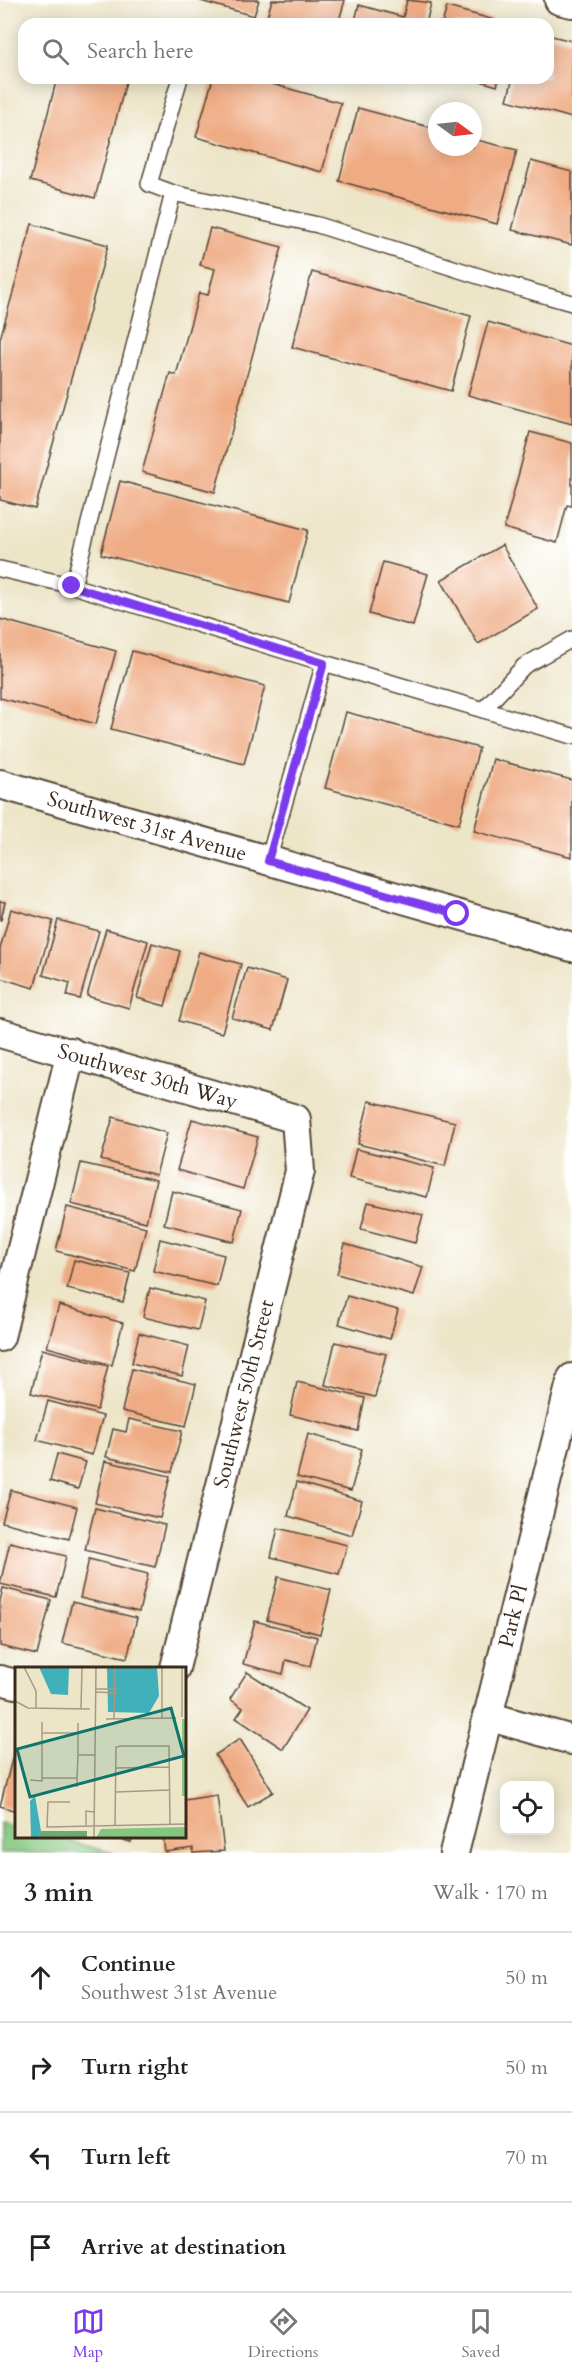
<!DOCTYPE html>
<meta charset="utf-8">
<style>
body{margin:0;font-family:Cardo,serif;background:#f2f2f2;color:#222}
.controls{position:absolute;right:18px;bottom:18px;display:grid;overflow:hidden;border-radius:12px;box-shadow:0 3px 15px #0003}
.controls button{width:54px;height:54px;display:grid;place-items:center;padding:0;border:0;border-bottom:2px solid #e0e0e0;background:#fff;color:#222;font:30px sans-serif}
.compass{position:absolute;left:428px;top:102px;width:54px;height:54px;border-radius:50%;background:#fff;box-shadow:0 3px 15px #0003;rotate:105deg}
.stop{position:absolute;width:18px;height:18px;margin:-14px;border:4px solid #7c3aed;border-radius:50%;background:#fff}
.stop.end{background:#7c3aed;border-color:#fff;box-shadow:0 2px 6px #0008}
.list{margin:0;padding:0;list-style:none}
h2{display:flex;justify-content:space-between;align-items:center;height:78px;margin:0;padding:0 24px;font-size:26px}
h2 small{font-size:20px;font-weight:400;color:#767676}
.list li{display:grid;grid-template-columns:39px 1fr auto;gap:18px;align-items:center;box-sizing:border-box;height:90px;padding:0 24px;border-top:2px solid #e0e0e0}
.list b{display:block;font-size:22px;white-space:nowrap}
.list p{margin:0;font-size:20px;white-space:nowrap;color:#767676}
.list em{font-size:20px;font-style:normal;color:#767676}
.icon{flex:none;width:33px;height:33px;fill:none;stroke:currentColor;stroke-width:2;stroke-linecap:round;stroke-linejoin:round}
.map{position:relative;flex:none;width:572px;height:1853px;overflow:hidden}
.search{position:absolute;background:#fff;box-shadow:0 3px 15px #0003;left:18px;right:18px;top:18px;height:66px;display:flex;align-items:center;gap:15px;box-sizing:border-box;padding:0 21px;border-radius:18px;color:#767676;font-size:22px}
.sheet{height:438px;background:#fff}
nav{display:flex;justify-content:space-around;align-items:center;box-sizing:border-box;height:84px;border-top:2px solid #e0e0e0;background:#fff;font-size:16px;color:#767676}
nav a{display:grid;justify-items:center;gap:3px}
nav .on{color:#7c3aed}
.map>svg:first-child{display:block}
</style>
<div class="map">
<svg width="572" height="1853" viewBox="0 0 572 1853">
<rect width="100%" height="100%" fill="#fff"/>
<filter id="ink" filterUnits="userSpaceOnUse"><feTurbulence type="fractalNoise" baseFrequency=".0167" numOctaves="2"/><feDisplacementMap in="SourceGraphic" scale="12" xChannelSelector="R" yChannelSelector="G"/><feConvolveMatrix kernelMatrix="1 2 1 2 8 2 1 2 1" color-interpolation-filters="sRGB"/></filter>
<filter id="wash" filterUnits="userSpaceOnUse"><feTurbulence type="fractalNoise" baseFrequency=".008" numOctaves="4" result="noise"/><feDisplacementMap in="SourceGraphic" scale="24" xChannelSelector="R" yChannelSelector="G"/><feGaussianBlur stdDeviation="1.35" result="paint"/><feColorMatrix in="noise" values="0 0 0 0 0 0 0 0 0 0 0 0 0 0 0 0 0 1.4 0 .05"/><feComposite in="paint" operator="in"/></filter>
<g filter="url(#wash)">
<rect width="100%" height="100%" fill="#ede5c8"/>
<polygon fill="#83c67f" stroke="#5f784e" stroke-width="1.5" points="0,1823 16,1827 16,1836 52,1837 114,1853 0,1853"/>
<g id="blocks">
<g fill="#efab83">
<polygon points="197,0 259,0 254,16"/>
<polygon points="272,0 345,0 338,24 265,24"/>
<polygon points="407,0 431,3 426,24 354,24 359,5 403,17"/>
<polygon points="447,7 506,23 506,24 442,24"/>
<polygon points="548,35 572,41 572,118 507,100 513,78 548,78"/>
<polygon points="57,78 127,78 95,198 30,181"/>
<polygon points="213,78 250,78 341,103 322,172 196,137"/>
<polygon points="471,78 499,78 497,86"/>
<polygon points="358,108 437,129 437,147 473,147 473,139 517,150 497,224 339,181"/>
<polygon points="531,161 572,172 572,245 512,230"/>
<polygon points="32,224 108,245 35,509 0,500 0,339"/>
<polygon points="210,228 282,247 215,492 142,472 170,373 176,375 199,293 208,295 215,269 200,265"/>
<polygon points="312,272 471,316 451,391 292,347"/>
<polygon points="488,322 572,346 572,424 468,395"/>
<polygon points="530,432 572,443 572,506 567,505 557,543 504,528"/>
<polygon points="120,481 308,530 289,603 101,554"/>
<polygon points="502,545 538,609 478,644 441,580"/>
<polygon points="383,562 428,574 413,626 369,614"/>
<polygon points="0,619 116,651 96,724 0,698"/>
<polygon points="132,651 265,686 244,764 111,729"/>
<polygon points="346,712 479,748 459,824 325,788"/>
<polygon points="493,759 572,780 572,857 474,831"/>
<polygon points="0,901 5,902 1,920 0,920"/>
<polygon points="11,909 53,921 34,988 0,978 0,949"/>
<polygon points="58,920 99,931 80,999 67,996 70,983 43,975"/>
<polygon points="106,929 148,941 129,1008 87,996"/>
<polygon points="152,943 180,951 165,1006 137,998"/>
<polygon points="199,952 241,964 222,1033 179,1021"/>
<polygon points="247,968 287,980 273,1030 232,1018"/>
<polygon points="369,1101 455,1122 445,1166 358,1144"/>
<polygon points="113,1117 167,1133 156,1175 101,1160"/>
<polygon points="192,1119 258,1137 243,1189 177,1170"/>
<polygon points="356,1149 434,1168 427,1197 349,1178"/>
<polygon points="81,1163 156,1180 146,1222 71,1204"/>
<polygon points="172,1191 242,1209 234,1242 164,1224"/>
<polygon points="368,1202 423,1215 415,1243 361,1229"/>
<polygon points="67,1207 146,1227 135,1271 56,1251"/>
<polygon points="160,1239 224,1255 217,1286 153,1271"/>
<polygon points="345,1244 423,1267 414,1296 337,1274"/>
<polygon points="74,1260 130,1273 123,1302 67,1289"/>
<polygon points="150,1288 205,1301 198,1330 143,1317"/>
<polygon points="347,1296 398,1310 390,1339 339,1324"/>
<polygon points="59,1305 123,1323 112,1365 47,1347"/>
<polygon points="139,1333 189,1346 182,1376 132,1363"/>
<polygon points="335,1342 386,1354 375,1397 325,1385"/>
<polygon points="42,1349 108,1366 97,1410 31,1393"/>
<polygon points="132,1369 196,1384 186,1426 122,1411"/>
<polygon points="297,1382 365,1398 358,1431 290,1415"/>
<polygon points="48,1401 103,1416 92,1455 37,1440"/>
<polygon points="129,1419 182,1431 172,1472 106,1457 113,1429 126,1432"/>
<polygon points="308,1434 362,1449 351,1491 297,1477"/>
<polygon points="57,1454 86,1462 78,1489 50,1481"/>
<polygon points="105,1461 170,1476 160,1518 95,1503"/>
<polygon points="297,1482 362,1501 352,1535 288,1516"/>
<polygon points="11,1490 77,1507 69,1539 2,1522"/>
<polygon points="95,1508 165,1525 155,1567 85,1550"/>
<polygon points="278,1528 347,1545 339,1574 271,1557"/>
<polygon points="10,1542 66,1556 56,1597 0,1584"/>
<polygon points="89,1559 148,1574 139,1612 80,1598"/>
<polygon points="278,1577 331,1590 320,1634 267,1620"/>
<polygon points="3,1588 51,1600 37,1655 0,1646 0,1601"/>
<polygon points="72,1602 137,1618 127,1658 62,1643"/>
<polygon points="255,1621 317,1637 310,1666 286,1660 283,1674 243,1664"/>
<polygon points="247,1672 307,1710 283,1749 236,1718 243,1708 230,1699"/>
<polygon points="240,1739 273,1792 248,1807 215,1755"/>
<polygon points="16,1744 16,1811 0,1806"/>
<polygon points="217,1795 224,1851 193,1853 193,1848 165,1852 163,1836 184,1836 184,1800"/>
<polygon points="110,1836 132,1836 131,1842"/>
</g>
</g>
</g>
<g filter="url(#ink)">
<use href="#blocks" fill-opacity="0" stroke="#564638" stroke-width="1.5"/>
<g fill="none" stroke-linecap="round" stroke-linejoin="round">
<g stroke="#564638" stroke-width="18">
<g id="service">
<polyline points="180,78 149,184 173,193 318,225 491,280 572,303"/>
<polyline points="0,569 73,586 173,193"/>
<polyline points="73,586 324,663"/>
<polyline points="483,710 524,666 572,639"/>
<polyline points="268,861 324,663 572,736"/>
</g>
</g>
<g stroke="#564638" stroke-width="32">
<g id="minor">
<polyline points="559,0 572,3"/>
<path id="s1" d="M0 784 572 947"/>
<path id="s2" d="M0 1033 296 1119 300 1171 175 1668"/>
<polyline points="0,1337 71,1052"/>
<polyline points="0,1680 16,1684"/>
<polyline points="487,1716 572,1740"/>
<path id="s3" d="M454 1853 572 1378"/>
</g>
</g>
<use href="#service" stroke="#fff" stroke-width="15"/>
<use href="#minor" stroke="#fff" stroke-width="28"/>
</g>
</g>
<g fill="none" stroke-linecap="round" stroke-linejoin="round" filter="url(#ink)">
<polyline stroke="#7c3aed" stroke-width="8" points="72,586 324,663 268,861 457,914"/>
</g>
<g text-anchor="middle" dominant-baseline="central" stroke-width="4.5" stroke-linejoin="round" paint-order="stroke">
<g font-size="21" fill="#3b2a1e" stroke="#fff">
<text stroke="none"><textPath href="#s1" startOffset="153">Southwest 31st Avenue</textPath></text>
<text stroke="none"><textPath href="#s2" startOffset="154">Southwest 30th Way</textPath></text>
<text transform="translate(244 1394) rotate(-76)">Southwest 50th Street</text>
<text stroke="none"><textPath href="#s3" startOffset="244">Park Pl</textPath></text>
</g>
</g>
<g transform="translate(15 1667)">
<rect width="171" height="171" fill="#ede5c8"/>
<path d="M167 52H171V129H167ZM171 160V171H81L86 162Z" fill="#83c67f"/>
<path d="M26 164H72V171H23Z" fill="#6aab6e"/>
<path d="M24 0H54L53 28 36 27ZM92 0H142L144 29 134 46 93 45ZM20 129 26 164 23 171H16L15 134Z" fill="#40b0ba"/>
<path fill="none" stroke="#a69a84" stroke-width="1.5" d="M9 0 21 24V41M167 0V50M81 22H102M81 25 102 26M0 34 13 41 75 42M66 42 67 0M147 51V0M91 52 161 51M99 52 100 0M27 55V66H63M63 56V88H80M0 68V153M101 101 155 100M27 111H62V120M62 111 63 88M15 113 27 114V66M101 125 154 123M55 135H33L32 160 171 157M71 159V144L79 145M100 159 101 80 106 79H154L155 158M79 171 81 0"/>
<path fill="#0f766e" fill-opacity="0.15" stroke="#0f766e" stroke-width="3" d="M156 41 169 89 15 130 2 82Z"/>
<rect width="171" height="171" fill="none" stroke="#3b2a1e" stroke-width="3"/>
</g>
</svg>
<div class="controls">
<button><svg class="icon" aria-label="locate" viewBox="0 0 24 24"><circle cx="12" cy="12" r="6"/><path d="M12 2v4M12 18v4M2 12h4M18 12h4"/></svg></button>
</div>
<svg class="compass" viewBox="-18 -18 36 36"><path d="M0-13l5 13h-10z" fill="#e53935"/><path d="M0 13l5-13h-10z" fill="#767676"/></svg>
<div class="stop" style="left:457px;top:914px"></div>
<div class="stop end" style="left:72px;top:586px"></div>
<div class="search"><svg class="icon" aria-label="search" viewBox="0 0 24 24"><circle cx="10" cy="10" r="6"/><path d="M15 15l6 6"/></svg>Search here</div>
</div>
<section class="sheet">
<h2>3 min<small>Walk · 170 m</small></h2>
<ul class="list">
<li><svg class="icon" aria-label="ahead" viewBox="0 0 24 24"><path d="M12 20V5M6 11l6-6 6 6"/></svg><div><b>Continue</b><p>Southwest 31st Avenue</p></div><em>50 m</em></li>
<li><svg class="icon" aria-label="right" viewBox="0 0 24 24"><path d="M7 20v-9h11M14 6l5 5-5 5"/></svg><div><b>Turn right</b></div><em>50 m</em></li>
<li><svg class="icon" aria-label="left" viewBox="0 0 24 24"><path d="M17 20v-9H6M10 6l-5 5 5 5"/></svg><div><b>Turn left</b></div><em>70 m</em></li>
<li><svg class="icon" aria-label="arrive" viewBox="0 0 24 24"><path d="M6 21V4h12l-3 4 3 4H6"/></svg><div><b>Arrive at destination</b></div></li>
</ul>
</section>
<nav>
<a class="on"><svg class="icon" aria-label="map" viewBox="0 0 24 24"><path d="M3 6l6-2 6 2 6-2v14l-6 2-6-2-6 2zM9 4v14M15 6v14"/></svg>Map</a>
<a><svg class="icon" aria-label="directions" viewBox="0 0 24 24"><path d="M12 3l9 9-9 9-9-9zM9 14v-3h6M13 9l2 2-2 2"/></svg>Directions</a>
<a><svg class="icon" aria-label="saved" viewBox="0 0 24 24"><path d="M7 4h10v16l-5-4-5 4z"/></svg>Saved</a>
</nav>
